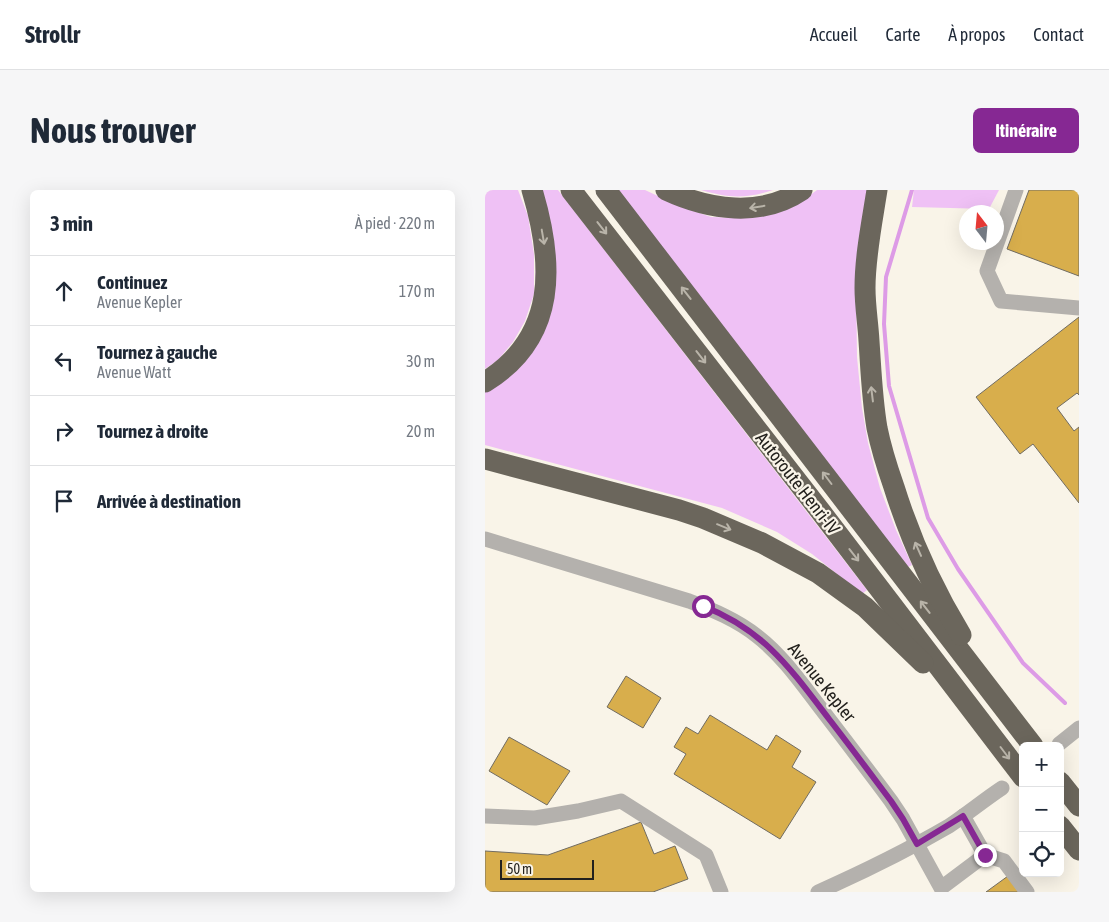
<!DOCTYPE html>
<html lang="fr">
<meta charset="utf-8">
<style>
body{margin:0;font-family:"Asap Condensed",sans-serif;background:#f6f6f7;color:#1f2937}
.controls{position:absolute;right:15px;bottom:15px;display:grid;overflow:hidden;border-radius:8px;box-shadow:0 5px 20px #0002}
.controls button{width:45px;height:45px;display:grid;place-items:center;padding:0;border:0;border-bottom:1px solid #e0e1e3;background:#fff;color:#1f2937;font:25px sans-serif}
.compass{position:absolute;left:474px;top:15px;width:45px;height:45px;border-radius:50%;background:#fff;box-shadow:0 5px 20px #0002;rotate:344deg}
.scale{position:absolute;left:15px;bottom:12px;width:94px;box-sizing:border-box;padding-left:5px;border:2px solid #23211d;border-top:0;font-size:14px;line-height:18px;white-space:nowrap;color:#23211d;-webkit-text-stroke:4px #f9f4e8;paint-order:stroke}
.stop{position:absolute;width:15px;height:15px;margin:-11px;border:4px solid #862893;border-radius:50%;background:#fff}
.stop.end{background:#862893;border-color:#fff;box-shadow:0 1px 5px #0008}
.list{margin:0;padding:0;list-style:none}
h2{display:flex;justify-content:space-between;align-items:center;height:65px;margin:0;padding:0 20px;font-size:21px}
h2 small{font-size:16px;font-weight:400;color:#747a83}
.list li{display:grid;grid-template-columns:32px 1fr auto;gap:15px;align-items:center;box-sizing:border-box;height:70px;padding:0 20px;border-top:1px solid #e0e1e3}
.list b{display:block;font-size:19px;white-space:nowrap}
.list p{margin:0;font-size:16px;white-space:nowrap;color:#747a83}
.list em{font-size:16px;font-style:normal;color:#747a83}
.icon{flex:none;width:28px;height:28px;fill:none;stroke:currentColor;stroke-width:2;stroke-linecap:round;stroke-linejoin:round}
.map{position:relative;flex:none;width:594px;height:702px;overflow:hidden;border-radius:8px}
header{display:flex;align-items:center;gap:30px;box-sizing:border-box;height:70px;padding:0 25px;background:#fff;border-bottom:1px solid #e0e1e3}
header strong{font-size:24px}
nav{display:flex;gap:28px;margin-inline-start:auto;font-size:18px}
.intro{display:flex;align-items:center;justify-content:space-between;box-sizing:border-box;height:120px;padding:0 30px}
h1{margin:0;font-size:35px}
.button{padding:12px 22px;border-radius:8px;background:#862893;color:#fff;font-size:18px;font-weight:700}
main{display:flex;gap:30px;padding:0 30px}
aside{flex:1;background:#fff;border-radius:8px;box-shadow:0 5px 20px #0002}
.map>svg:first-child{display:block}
</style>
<header>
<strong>Strollr</strong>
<nav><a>Accueil</a><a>Carte</a><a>À propos</a><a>Contact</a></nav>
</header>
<div class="intro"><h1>Nous trouver</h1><a class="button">Itinéraire</a></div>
<main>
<aside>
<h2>3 min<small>À pied · 220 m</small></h2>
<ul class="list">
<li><svg class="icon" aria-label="ahead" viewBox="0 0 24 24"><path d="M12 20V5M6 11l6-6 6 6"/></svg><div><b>Continuez</b><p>Avenue Kepler</p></div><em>170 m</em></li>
<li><svg class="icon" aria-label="left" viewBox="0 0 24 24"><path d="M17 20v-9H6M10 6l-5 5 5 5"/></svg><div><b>Tournez à gauche</b><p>Avenue Watt</p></div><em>30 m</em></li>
<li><svg class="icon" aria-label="right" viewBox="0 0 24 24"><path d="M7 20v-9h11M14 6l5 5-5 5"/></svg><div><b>Tournez à droite</b></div><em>20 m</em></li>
<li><svg class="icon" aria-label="arrive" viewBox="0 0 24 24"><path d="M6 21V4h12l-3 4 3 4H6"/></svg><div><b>Arrivée à destination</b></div></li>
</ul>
</aside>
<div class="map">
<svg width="594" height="702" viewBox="0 0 594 702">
<rect width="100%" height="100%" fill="#f9f4e8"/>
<g fill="#efc1f5">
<polygon points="0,0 33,0 43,26 49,64 49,104 40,131 28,152 13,170 0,179"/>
<polygon points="54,0 73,0 382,400 377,404 327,364 292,342 237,318 0,255 0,200 47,162"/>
<polygon points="130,0 160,0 192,15 226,27 255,28 316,12 332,0 382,0 371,90 372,167 377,218 383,253 395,298 411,340 427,375 421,378"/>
<path d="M216 0H288C260 9 243 8 216 0Z"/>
<polygon points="429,0 514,0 504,19 427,17"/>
</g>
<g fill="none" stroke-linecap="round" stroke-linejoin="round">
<polyline stroke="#dd9be6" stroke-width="4" points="427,0 401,87 399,134 404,196 443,328 473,379 538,473 580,513"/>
</g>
<g fill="#d8ae4c" stroke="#716c62">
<polygon points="544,0 594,0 594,86 522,59"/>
<polygon points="594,127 594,205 592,203 572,218 589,241 594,237 594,313 548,254 535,264 491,207"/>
<polygon points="141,486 176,508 158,538 122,517"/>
<polygon points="225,525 282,560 291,545 316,561 307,577 331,592 295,649 189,584 201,564 189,557 201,537 213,544"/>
<polygon points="24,547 85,581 62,615 4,581"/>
<polygon points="156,632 169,664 190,656 203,689 168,702 0,702 0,661 63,665"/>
<polygon points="523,686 535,702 501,702"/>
</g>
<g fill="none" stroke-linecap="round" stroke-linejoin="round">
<g stroke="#b4b1ad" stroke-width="15">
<polyline points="531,0 502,81 516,111 594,118"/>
<path d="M0 349 204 411C228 420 252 430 272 446 298 466 317 494 337 520 360 550 383 580 406 611L418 629 456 698 500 665 478 626"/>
<polyline points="574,554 594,538"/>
<polyline points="0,626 50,628 93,621 136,611 221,665 236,702"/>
<polyline points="500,665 519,671 542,702"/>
<path d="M333 702C378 682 421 661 464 636 482 624 499 610 517 598"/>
</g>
<g stroke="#6b665c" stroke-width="21">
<polyline points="86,0 336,322 538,587"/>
<polyline points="121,0 548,556"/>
<path d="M181 0C224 20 276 28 317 0"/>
<path d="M392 0C387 32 380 66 380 98 380 116 383 133 384 151 386 180 387 209 392 238 396 258 402 277 409 297 425 348 448 399 476 445"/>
<path d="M0 192C73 147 69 73 47 0"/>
<polyline points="0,269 194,320 218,328 277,353 333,383 380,417 438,473"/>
<polyline points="575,592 594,616"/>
<polyline points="575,636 594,660"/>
</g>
</g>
<defs><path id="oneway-shaft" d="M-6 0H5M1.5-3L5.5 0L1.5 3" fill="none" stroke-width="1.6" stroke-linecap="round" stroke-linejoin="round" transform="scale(1.25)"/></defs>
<g stroke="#b9b4a9">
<use href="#oneway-shaft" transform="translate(272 17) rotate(171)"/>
<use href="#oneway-shaft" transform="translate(117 38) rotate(52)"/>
<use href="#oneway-shaft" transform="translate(58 47) rotate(80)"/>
<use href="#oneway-shaft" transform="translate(201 103) rotate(-128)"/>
<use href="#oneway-shaft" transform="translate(216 167) rotate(52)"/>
<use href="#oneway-shaft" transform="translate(387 204) rotate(-97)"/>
<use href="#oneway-shaft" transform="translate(342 288) rotate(-127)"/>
<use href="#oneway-shaft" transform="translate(239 337) rotate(22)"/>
<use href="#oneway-shaft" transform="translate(433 359) rotate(-114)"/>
<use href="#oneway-shaft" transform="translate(369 365) rotate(52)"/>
<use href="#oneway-shaft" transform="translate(440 417) rotate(-128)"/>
<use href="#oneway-shaft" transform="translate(520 563) rotate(53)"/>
</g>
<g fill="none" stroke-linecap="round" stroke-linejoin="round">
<path stroke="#862893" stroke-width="6" d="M218 416C279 440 305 478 344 529 365 556 385 583 406 611L418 629 432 654 478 626 500 665"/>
</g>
<g text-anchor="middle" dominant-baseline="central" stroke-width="4.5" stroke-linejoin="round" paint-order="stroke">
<g font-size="18" fill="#23211d" stroke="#f9f4e8">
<text transform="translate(313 293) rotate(52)">Autoroute Henri-IV</text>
<text transform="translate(337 492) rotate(51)">Avenue Kepler</text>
</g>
</g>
</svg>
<div class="controls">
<button>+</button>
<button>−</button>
<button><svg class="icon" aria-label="locate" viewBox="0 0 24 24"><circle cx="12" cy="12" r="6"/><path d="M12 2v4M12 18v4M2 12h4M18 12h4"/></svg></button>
</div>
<svg class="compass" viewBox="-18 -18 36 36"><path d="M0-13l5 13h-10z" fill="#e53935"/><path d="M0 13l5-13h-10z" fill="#747a83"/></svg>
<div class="scale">50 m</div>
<div class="stop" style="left:218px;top:416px"></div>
<div class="stop end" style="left:500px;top:665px"></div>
</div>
</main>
